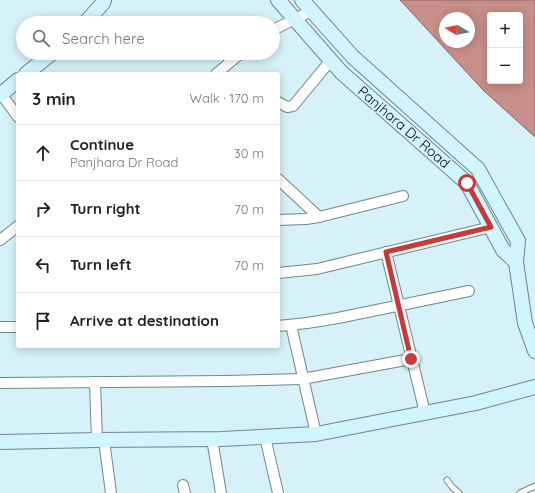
<!DOCTYPE html>
<meta charset="utf-8">
<style>
body{margin:0;font-family:Quicksand,sans-serif;background:#f2f2f2;color:#202124}
.controls{position:absolute;right:12px;top:12px;display:grid;overflow:hidden;border-radius:4px;box-shadow:0 2px 10px #0003}
.controls button{width:36px;height:36px;display:grid;place-items:center;padding:0;border:0;border-bottom:1px solid #e0e0e0;background:#fff;color:#202124;font:20px sans-serif}
.compass{position:absolute;left:439px;top:12px;width:36px;height:36px;border-radius:50%;background:#fff;box-shadow:0 2px 10px #0003;rotate:280deg}
.stop{position:absolute;width:12px;height:12px;margin:-9px;border:3px solid #c83939;border-radius:50%;background:#fff}
.stop.end{background:#c83939;border-color:#fff;box-shadow:0 1px 4px #0008}
.list{margin:0;padding:0;list-style:none}
h2{display:flex;justify-content:space-between;align-items:center;height:52px;margin:0;padding:0 16px;font-size:17px}
h2 small{font-size:13px;font-weight:400;color:#757577}
.list li{display:grid;grid-template-columns:26px 1fr auto;gap:12px;align-items:center;box-sizing:border-box;height:56px;padding:0 16px;border-top:1px solid #e0e0e0}
.list b{display:block;font-size:15px;white-space:nowrap}
.list p{margin:0;font-size:13px;white-space:nowrap;color:#757577}
.list em{font-size:13px;font-style:normal;color:#757577}
.icon{flex:none;width:22px;height:22px;fill:none;stroke:currentColor;stroke-width:2;stroke-linecap:round;stroke-linejoin:round}
.map{position:relative;flex:none;width:535px;height:493px;overflow:hidden}
.search{position:absolute;background:#fff;box-shadow:0 2px 10px #0003;left:16px;top:16px;width:264px;height:44px;display:flex;align-items:center;gap:10px;box-sizing:border-box;padding:0 14px;border-radius:22px;color:#757577;font-size:15px}
.panel{position:absolute;background:#fff;box-shadow:0 2px 10px #0003;left:16px;top:72px;width:264px;height:276px;border-radius:4px}
.map>svg:first-child{display:block}
</style>
<div class="map">
<svg width="535" height="493" viewBox="0 0 535 493">
<rect width="100%" height="100%" fill="#d6f1f7"/>
<path fill="#c88e89" stroke="#8e6764" fill-rule="evenodd" d="M400 0H535V137L484 91ZM490 15H520V81H490ZM445 18H469V42H445Z"/>
<g fill="none" stroke-linecap="round" stroke-linejoin="round">
<g stroke="#6f878d" stroke-width="7">
<g id="lane">
<polyline points="447,480 452,487 459,493"/>
<polyline points="520,493 535,486"/>
</g>
</g>
<g stroke="#6f878d" stroke-width="12">
<g id="street">
<polyline points="273,30 311,11"/>
<polyline points="216,74 241,53"/>
<polyline points="1,94 18,117"/>
<polyline points="278,102 287,107 293,106 331,60"/>
<polyline points="278,179 319,217"/>
<polyline points="278,220 306,219 319,217 403,196"/>
<polyline points="0,240 18,226"/>
<polyline points="386,252 425,413"/>
<polyline points="278,273 317,269 491,227"/>
<polyline points="291,325 316,434"/>
<polyline points="278,326 307,323 338,318 469,291"/>
<polyline points="0,327 18,327"/>
<polyline points="95,382 97,440"/>
<polyline points="0,383 225,381 302,379 411,359"/>
<polyline points="265,437 278,493"/>
<polyline points="212,439 221,493"/>
<polyline points="104,440 111,493"/>
<polyline points="183,485 185,493"/>
</g>
</g>
<g stroke="#6f878d" stroke-width="16">
<g id="secondary">
<polyline points="278,0 341,72 467,183 503,250 516,262"/>
<polyline points="302,0 353,57 478,169 518,241 516,262 525,323 535,351"/>
<polyline points="85,23 103,3 104,0"/>
<polyline points="26,74 52,53"/>
<polyline points="0,95 18,80"/>
<polyline points="0,442 97,440 221,439 316,434 476,403 535,387"/>
</g>
</g>
<use href="#lane" stroke="#fff" stroke-width="5"/>
<use href="#street" stroke="#fff" stroke-width="10"/>
<use href="#secondary" stroke="#d0f5fc" stroke-width="14"/>
</g>
<g fill="none" stroke-linecap="round" stroke-linejoin="round">
<polyline stroke="#c83939" stroke-width="5" points="411,359 386,252 491,227 467,183"/>
</g>
<g text-anchor="middle" dominant-baseline="central" stroke-width="3" stroke-linejoin="round" paint-order="stroke">
<g font-size="14" fill="#050d0f" stroke="#d6f1f7">
<text transform="translate(404 127) rotate(41)">Panjhara Dr Road</text>
</g>
</g>
</svg>
<div class="controls">
<button>+</button>
<button>−</button>
</div>
<svg class="compass" viewBox="-18 -18 36 36"><path d="M0-13l5 13h-10z" fill="#e53935"/><path d="M0 13l5-13h-10z" fill="#757577"/></svg>
<div class="stop" style="left:467px;top:183px"></div>
<div class="stop end" style="left:411px;top:359px"></div>
<div class="search"><svg class="icon" aria-label="search" viewBox="0 0 24 24"><circle cx="10" cy="10" r="6"/><path d="M15 15l6 6"/></svg>Search here</div>
<section class="panel">
<h2>3 min<small>Walk · 170 m</small></h2>
<ul class="list">
<li><svg class="icon" aria-label="ahead" viewBox="0 0 24 24"><path d="M12 20V5M6 11l6-6 6 6"/></svg><div><b>Continue</b><p>Panjhara Dr Road</p></div><em>30 m</em></li>
<li><svg class="icon" aria-label="right" viewBox="0 0 24 24"><path d="M7 20v-9h11M14 6l5 5-5 5"/></svg><div><b>Turn right</b></div><em>70 m</em></li>
<li><svg class="icon" aria-label="left" viewBox="0 0 24 24"><path d="M17 20v-9H6M10 6l-5 5 5 5"/></svg><div><b>Turn left</b></div><em>70 m</em></li>
<li><svg class="icon" aria-label="arrive" viewBox="0 0 24 24"><path d="M6 21V4h12l-3 4 3 4H6"/></svg><div><b>Arrive at destination</b></div></li>
</ul>
</section>
</div>
